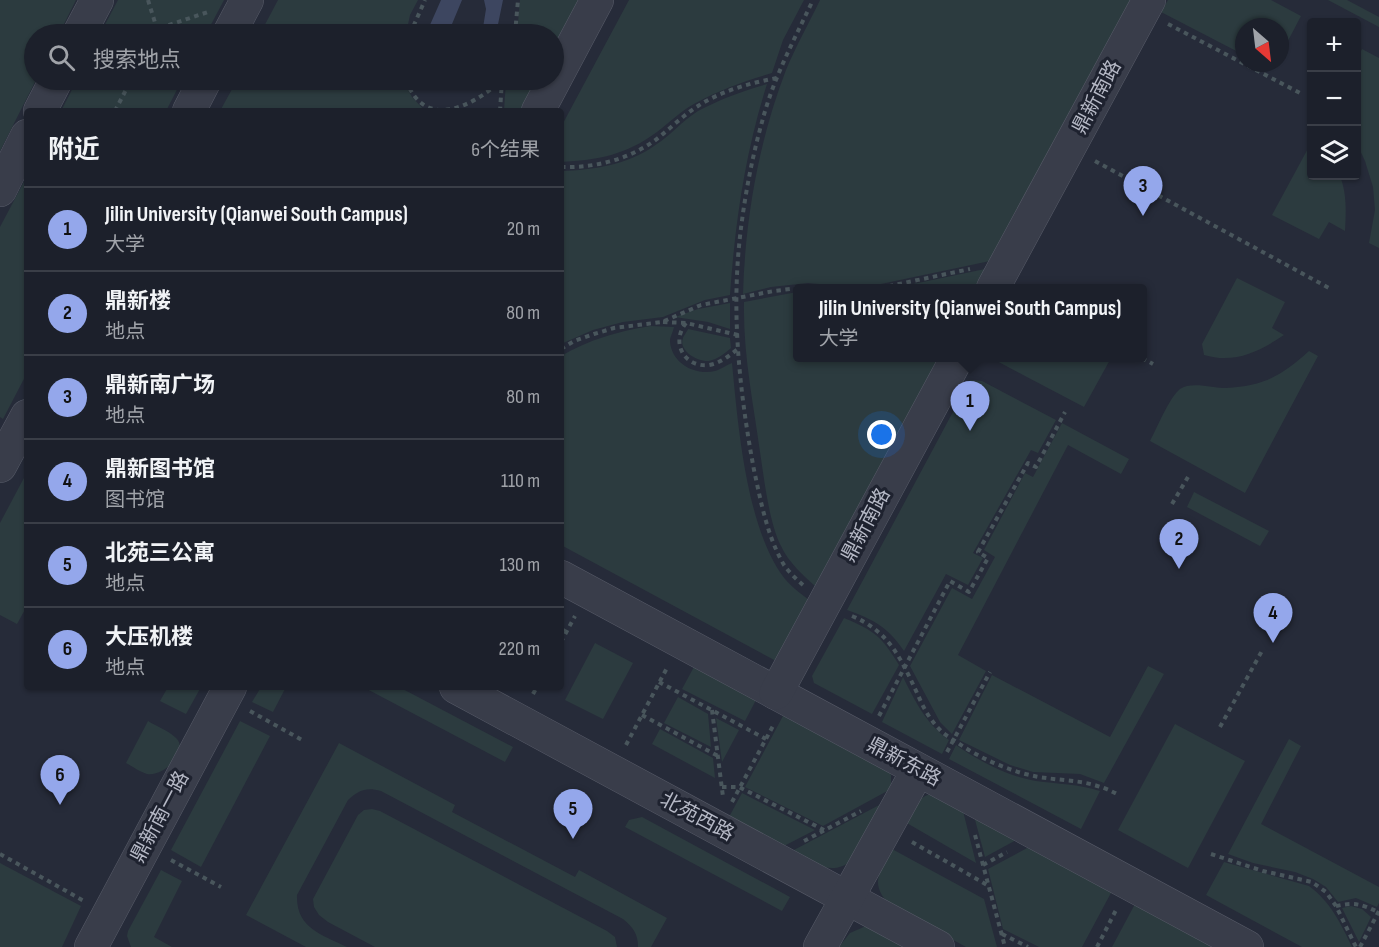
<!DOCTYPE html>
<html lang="zh">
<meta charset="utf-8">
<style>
body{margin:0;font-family:"Sofia Sans Condensed","Noto Sans SC",sans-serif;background:#292d37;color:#f1f3f6}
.controls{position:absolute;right:18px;top:18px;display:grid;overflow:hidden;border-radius:6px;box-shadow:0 2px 4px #0004}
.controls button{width:54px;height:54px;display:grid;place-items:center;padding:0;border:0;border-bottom:2px solid #3a3e47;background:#1c202b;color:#f1f3f6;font:30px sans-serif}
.compass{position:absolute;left:1235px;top:18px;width:54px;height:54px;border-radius:50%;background:#1c202b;box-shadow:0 2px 4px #0004;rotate:152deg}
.you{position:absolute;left:882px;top:435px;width:21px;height:21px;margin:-15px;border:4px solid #fff;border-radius:50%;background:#1a73e8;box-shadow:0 0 0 9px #1a73e833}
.badge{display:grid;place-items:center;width:39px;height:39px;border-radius:50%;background:#94a7eb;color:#111;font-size:20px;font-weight:700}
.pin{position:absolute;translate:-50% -50px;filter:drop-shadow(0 2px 3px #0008)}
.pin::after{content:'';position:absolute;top:32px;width:21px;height:18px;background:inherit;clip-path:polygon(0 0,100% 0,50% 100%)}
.popup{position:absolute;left:793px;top:284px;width:354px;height:78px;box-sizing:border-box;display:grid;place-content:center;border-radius:6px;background:#1c202b;filter:drop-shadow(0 2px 4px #0005);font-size:20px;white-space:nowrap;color:#a0a3a9}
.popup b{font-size:22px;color:#f1f3f6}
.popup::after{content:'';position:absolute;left:50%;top:100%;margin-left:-12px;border:12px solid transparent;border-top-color:#1c202b}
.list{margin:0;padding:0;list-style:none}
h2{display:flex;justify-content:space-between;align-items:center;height:78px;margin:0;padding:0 24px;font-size:26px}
h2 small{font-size:20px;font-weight:400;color:#a0a3a9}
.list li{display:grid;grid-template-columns:39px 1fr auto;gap:18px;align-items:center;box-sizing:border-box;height:84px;padding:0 24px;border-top:2px solid #3a3e47}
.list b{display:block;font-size:22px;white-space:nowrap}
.list p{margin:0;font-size:20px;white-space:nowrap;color:#a0a3a9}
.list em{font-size:20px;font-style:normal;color:#a0a3a9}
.icon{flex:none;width:33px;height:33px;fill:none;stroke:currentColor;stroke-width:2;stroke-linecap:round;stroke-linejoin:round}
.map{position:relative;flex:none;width:1379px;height:947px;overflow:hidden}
.search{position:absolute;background:#1c202b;box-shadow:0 2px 4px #0004;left:24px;top:24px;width:540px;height:66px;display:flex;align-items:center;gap:15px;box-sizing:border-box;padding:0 21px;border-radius:33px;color:#a0a3a9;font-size:22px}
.panel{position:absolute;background:#1c202b;box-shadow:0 2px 4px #0004;left:24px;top:108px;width:540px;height:582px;border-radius:6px}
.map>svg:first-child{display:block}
</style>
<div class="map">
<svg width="1379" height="947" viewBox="0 0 1379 947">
<rect width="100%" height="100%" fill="#262b39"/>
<g fill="#2c3b3f">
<polygon points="0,0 76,0 59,34 34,34 36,80 0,151"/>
<polygon points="118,0 224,0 206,34 100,34"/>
<polygon points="278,0 418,0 410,15 406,34 260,34"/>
<polygon points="520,0 581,0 554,51 554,34 517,34"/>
<path d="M629 0H804L783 40 772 73C745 81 719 90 694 104 681 111 669 123 657 132 626 155 598 160 561 162V127Z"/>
<path d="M820 0H1131L990 261 862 288 808 283 771 287 743 294C745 219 759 140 786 70 796 46 809 23 820 0Z"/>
<polygon points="1168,0 1271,0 1301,16 1280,56 1280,27 1244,27 1244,55 1161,12"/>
<polygon points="1328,0 1347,0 1379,17 1379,27"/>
<polygon points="1362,49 1379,58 1379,248 1369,243 1375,210 1373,187 1365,161 1357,144 1357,59"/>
<polygon points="77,80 182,80 166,111 61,111"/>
<polygon points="237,80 402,80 412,97 425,111 220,111"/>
<polygon points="506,80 538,80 521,111 504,111"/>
<path d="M767 84C745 153 735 223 730 295L705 300 663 317 623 322 593 330 561 344V171C593 170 627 165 654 146 670 136 682 121 698 111 720 99 743 91 767 84Z"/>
<path d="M1311 143 1312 176H1340C1347 194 1346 212 1345 231L1329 222 1319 239 1272 215Z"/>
<polygon points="27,176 27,373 3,419 0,417 0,227"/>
<polygon points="985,269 975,288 894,288"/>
<path d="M1237 278 1285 302 1272 328 1284 335C1259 352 1234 364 1204 355L1202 344Z"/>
<path d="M797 292 798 358H940L816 587C803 575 789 563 781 546 769 523 764 478 760 452 753 401 743 354 744 302Z"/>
<polygon points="730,303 730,329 708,322 675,317 698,309"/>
<path d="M650 326 674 327C673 332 670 337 670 341 671 363 695 376 715 371 720 370 726 365 732 363 738 425 746 524 782 575 789 585 800 593 809 600L776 661 561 545V356C591 339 616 332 650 326Z"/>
<path d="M688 329 730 338 731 348C724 354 718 359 709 361 698 362 678 351 683 338 683 337 688 330 688 329Z"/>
<path d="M1309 351 1318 356 1245 493 1150 441C1157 428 1169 398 1180 389 1191 381 1213 388 1226 388 1264 386 1281 376 1309 351Z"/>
<polygon points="991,358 1111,358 1084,407"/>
<path d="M970 380 982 381 1056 420 1038 453 1031 450 973 553 983 558 968 585 946 574 904 651C887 626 874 620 847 610Z"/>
<polygon points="1062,423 1129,459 1121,474 1068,445 958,655 986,671 952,734 940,722 910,666 952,588 972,599 995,557 984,550 1025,473 1033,477"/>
<polygon points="25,476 27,476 27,606 17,624 0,615 0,523"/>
<polygon points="1194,492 1269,531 1260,546 1187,507"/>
<path d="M844 618C875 631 881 636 899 665L872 714 814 683 812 676Z"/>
<polygon points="595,643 633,663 603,719 565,700"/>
<polygon points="695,665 756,700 745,721 682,689"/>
<polygon points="1148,666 1164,674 1104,783 1080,774 1033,772 1010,765 959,740 992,675 1110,737"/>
<path d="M903 677C915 701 926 724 949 740L942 754 882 722Z"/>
<polygon points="168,687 201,687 186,714 160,701"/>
<polygon points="261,687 286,687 273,712 252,702"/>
<polygon points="363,687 399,687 513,747 505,762"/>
<polygon points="678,697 708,714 711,747 664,723"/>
<polygon points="784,714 885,767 891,775 891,789 823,826 745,787"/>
<polygon points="716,718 739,730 722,762"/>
<path d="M148 721C156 726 169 731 176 738 190 752 163 777 147 774 140 772 132 766 126 763Z"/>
<polygon points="240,721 270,736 201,867 171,850"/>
<polygon points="1175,724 1245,761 1188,868 1118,830"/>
<polygon points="660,729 713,758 715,778 652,744"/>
<polygon points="1289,739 1301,746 1261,824 1379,887 1379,903 1377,907 1356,898 1338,902 1326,887 1313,879 1295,872 1253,863 1228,854"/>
<path d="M339 743 455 805 452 812 575 877 579 870 667 918 651 947H638C638 934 633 927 623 919L381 791C366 787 359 790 348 800L297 895C296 928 321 934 347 947H306L246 915Z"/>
<path d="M956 745C979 761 1007 776 1036 781 1057 784 1079 784 1100 791L1081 829 949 759Z"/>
<polygon points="742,793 815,830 784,846 729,817"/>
<path d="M931 794 963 811 976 863 905 822C912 810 917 797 931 794Z"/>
<path d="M883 803 852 860C831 878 813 862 792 851Z"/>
<polygon points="372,809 380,811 607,931 615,937 617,947 375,947 328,922 319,915 314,907 313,899 358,815 364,810"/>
<polygon points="974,816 1018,839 985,857"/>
<polygon points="642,817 790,897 782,911 625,827 629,820"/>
<polygon points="1029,847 1112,891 1082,947 1039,947 1003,929 988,869"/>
<path d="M892 849 984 899 997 947H966L891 906C869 884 879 873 892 849Z"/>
<path d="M1224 862 1309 886C1330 901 1341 924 1352 947H1302L1206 895Z"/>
<polygon points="0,863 81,906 62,947 0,947"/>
<polygon points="161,870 182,881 154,937 172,947 131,947 127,936 128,931"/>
<polygon points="1135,904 1218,947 1112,947"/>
<polygon points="1351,906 1362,909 1371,917 1359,942 1342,908"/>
<polygon points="866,926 910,947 839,947 850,933"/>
</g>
<g fill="#3d4660">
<polygon points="441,0 462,0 452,24 453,34 426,34"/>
<polygon points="484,0 503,0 496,34 482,34 486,9"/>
</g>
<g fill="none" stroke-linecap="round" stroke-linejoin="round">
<g stroke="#575b68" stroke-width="34">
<g id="minor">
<polyline points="79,34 97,0"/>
<polyline points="229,34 247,0"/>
<polyline points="40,111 56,80"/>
<polyline points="189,111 205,80"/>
<polyline points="538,111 597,0"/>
<polyline points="0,190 27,136"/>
<polyline points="993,288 1149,0"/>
<polyline points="0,466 27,416"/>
<polyline points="561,577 1247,947"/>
<polyline points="456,687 938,947"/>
<polyline points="776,693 957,358"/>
<polyline points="91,947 230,687"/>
<polyline points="820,947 918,770"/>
</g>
</g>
<g stroke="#49565c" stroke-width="4" stroke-dasharray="4.5 4.5" stroke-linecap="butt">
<polyline points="148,0 157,29"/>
<polyline points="1168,24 1300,93"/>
<polyline points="154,34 157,29 208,12"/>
<polyline points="410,34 425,0"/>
<polyline points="515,34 518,0"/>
<path d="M406 80C425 132 473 106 502 80"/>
<polyline points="115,111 131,80"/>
<polyline points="500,111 502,80"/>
<polyline points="1095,161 1329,288"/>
<path d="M561 167C594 168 627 160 654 141 669 130 682 116 698 106 721 91 750 83 777 78"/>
<polyline points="880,288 970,269"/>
<polyline points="663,322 686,323 738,335"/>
<path d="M686 323C670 343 685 368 709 365 721 363 730 355 739 348"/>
<polyline points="561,349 574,341 594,334 614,328 662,322 701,305 774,291 806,287 820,288"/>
<polyline points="1142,358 1153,364"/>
<polyline points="1172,504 1188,477"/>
<path d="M803 585C796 579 789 572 784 565 767 536 761 502 754 470 742 406 734 339 737 275 739 227 749 168 762 122 773 79 794 40 813 0"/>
<path d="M852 616C890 632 901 659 918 695 923 707 930 720 940 730 945 735 952 739 958 743 981 759 1011 772 1039 777 1070 782 1089 779 1119 795"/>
<polyline points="561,629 567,632"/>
<polyline points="561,642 575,616"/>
<polyline points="659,682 766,739"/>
<polyline points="533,694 537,687"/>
<polyline points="712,710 723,797"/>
<polyline points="250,711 302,740"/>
<polyline points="642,715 718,756"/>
<polyline points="879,716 950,581 969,592 988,558 978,552 1028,463 1036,467 1065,412"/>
<polyline points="1220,727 1263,649"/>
<polyline points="626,745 668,666"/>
<polyline points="947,752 990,672"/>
<polyline points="722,787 739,787 824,830"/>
<polyline points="732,802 774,724"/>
<polyline points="975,835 1005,947"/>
<polyline points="804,841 861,811"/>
<polyline points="912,842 989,886"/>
<polyline points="0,854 84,901"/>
<polyline points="1211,854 1263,871 1312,882 1326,892 1336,906 1356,947"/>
<polyline points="171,860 221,887"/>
<polyline points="983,865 1007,852"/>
<path d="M1336 906C1355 902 1361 904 1378 912"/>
<polyline points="1002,934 1028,947"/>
<polyline points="1097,947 1116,910"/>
<polyline points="1360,947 1379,911"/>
</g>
<use href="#minor" stroke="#393d4a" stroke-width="33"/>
</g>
<g text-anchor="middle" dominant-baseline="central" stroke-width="6" stroke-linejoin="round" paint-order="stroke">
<g font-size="20" fill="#b5b8c5" stroke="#1e222f">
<text transform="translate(1097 97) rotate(-62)">鼎新南路</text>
<text transform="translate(866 525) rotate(-62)">鼎新南路</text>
<text transform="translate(904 762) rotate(28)">鼎新东路</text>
<text transform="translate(160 817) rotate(-62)">鼎新南一路</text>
<text transform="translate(697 817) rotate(28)">北苑西路</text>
</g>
</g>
</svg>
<div class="controls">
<button>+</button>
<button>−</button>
<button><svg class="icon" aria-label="layers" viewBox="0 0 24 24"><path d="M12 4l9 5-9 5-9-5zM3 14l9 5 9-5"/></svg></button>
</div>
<svg class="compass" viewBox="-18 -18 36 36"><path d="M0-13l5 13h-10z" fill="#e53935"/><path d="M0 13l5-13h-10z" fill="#a0a3a9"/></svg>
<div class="you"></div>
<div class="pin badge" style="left:970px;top:431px">1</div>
<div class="popup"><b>Jilin University (Qianwei South Campus)</b>大学</div>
<div class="pin badge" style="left:1179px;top:569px">2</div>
<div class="pin badge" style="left:1143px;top:216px">3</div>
<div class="pin badge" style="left:1273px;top:643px">4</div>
<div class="pin badge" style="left:573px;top:839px">5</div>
<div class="pin badge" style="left:60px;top:805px">6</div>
<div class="search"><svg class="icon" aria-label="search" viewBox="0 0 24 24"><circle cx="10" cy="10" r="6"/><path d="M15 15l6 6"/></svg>搜索地点</div>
<section class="panel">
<h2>附近<small>6个结果</small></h2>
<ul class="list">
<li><span class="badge">1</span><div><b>Jilin University (Qianwei South Campus)</b><p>大学</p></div><em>20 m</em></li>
<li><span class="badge">2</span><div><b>鼎新楼</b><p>地点</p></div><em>80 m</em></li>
<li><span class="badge">3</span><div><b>鼎新南广场</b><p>地点</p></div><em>80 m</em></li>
<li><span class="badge">4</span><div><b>鼎新图书馆</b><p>图书馆</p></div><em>110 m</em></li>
<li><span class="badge">5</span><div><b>北苑三公寓</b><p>地点</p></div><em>130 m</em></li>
<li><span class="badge">6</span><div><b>大压机楼</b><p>地点</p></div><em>220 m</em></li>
</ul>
</section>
</div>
